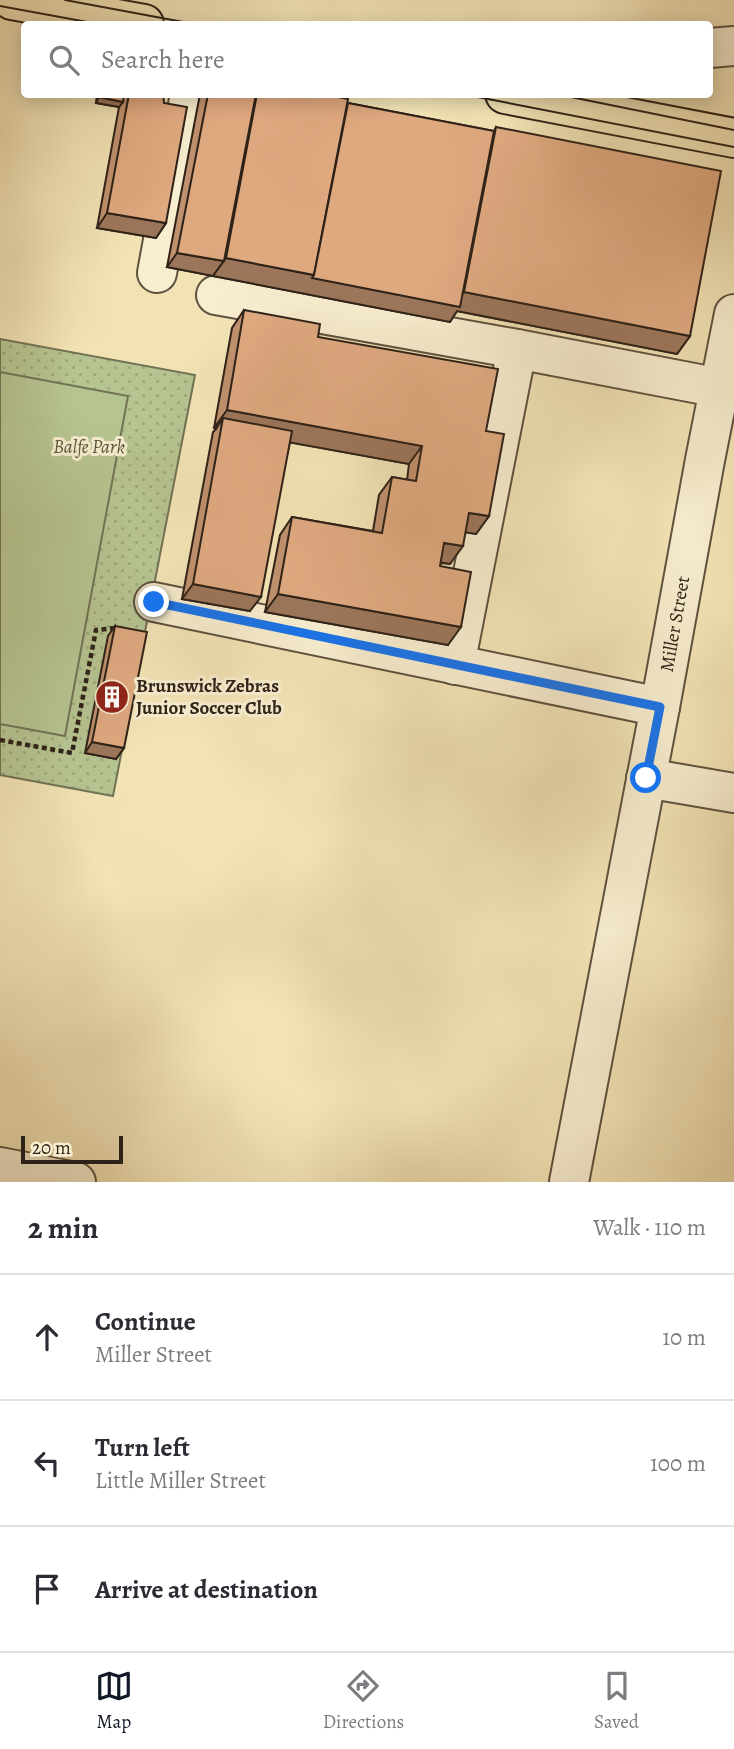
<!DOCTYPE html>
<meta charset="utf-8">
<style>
body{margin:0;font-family:Alegreya,serif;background:#f7f7f7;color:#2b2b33}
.scale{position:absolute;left:21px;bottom:18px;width:102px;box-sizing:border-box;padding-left:7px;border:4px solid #2e2218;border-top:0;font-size:19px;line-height:24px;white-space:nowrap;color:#2e2218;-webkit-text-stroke:5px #f7edcf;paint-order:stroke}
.stop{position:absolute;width:21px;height:21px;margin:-16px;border:5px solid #1a73e8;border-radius:50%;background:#fff}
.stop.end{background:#1a73e8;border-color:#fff;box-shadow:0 2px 7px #0008}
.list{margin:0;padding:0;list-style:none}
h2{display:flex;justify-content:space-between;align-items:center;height:91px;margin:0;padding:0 28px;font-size:30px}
h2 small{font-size:23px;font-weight:400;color:#7c7c81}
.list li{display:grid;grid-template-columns:46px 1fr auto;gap:21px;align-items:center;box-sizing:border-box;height:126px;padding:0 28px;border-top:2px solid #e1e1e2}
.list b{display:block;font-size:26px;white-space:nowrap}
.list p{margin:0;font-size:23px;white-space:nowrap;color:#7c7c81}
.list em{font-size:23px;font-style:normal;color:#7c7c81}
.icon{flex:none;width:38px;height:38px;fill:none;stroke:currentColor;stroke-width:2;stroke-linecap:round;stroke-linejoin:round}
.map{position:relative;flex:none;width:734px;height:1182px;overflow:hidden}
.search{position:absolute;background:#fff;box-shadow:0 4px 18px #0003;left:21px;right:21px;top:21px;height:77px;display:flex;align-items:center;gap:18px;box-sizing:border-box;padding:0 24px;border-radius:7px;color:#7c7c81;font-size:26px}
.sheet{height:469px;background:#fff}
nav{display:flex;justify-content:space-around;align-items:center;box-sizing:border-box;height:98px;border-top:2px solid #e1e1e2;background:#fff;font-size:19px;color:#7c7c81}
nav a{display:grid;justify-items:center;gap:4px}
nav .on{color:#111827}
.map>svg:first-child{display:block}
</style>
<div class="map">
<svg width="734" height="1182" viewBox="0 0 734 1182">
<defs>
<pattern id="grass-dots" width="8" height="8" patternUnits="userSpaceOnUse" patternTransform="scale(1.75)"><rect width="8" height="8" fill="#b6c491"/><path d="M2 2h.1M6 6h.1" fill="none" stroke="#9da87c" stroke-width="1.8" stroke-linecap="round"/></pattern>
</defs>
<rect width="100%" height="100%" fill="#f2e3b5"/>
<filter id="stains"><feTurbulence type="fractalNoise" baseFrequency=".00286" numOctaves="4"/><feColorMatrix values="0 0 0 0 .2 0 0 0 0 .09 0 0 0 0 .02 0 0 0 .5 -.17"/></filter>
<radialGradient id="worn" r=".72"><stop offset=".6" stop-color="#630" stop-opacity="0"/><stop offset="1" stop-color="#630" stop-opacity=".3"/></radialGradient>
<polygon fill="url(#grass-dots)" stroke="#727354" stroke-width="2" points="0,339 195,375 113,796 0,775"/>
<polygon fill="#b6c491" stroke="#727354" stroke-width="2" points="0,372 128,396 65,736 0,724"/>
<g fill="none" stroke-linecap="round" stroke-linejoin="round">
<g stroke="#5f523f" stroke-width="42">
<g id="minor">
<polyline points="710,48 734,46"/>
<polyline points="157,273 190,94"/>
<polyline points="216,295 517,349 720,388"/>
<polyline points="154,602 660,707"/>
<polyline points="455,665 517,349"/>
<polyline points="646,778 734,793"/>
<polyline points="0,1167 76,1182"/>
<polyline points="569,1182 660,707 705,460 734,314"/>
</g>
</g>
<g stroke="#2e2218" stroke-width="42">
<g id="major">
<polyline points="12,0 144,24"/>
<polyline points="505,94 734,138"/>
</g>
</g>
<polyline stroke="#2e2218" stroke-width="4.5" stroke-dasharray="5 3.5" stroke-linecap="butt" points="0,740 72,753 96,630 116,628"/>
<use href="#minor" stroke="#f7edcf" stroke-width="38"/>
<use href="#major" stroke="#f2e3b5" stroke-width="38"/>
<g stroke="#2e2218" stroke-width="2">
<polyline points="65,0 194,24"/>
<polyline points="0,6 98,24"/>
<polyline points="462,94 734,147"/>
<polyline points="556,94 734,130"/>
</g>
</g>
<g fill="#c0916e" stroke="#2e2218" stroke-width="2">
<polygon points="97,94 163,94 166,223 156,238 97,228 119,107 96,103"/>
<polygon points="200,94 324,94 348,103 494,131 496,127 690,336 677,354 457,311 450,322 167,267"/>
<polygon points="244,310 318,337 486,431 489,516 476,534 466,532 450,564 441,563 440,566 448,645 265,612 280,535 292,517 373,531 379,495 392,477 407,480 409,464 290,442 250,611 182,599 213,432 216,429 214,428 232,328"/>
<polygon points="115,626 124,748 116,759 85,753 108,636"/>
</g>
<g fill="#9c765a" stroke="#2e2218" stroke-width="2">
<polygon points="99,97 123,102 119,107 96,103"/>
<polygon points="107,213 166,223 156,238 97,228"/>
<polygon points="177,253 224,261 213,276 167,267"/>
<polygon points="226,258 314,275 454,306 464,292 690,336 677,354 457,311 450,322 213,276"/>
<polygon points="227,410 422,446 409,464 221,430 223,418 216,429 214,428"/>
<polygon points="469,513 489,516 476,534 457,531"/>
<polygon points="444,543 463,546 450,564 432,561"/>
<polygon points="193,584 261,597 250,611 182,599"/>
<polygon points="278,594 461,627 448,645 265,612"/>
<polygon points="92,742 124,748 116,759 85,753"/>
</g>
<g fill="#dfa980" stroke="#2e2218" stroke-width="2">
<polygon points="100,94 124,94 123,102 99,97"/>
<polygon points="129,94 163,94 164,103 187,107 166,223 107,213"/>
<polygon points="208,94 256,94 224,261 177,253"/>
<polygon points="257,94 324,94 348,99 314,275 226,258"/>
<polygon points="348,103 494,131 460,307 312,278 314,275"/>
<polygon points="496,127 721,171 690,336 464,292"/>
<polygon points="244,310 320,324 318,337 498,369 486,431 504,434 489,516 469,513 463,546 444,543 440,566 471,572 461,627 278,594 292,517 382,533 392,477 416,481 422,446 227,410"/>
<polygon points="223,418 292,431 261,597 193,584"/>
<polygon points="115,626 147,632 124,748 92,742"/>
</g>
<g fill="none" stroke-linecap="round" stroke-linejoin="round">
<polyline stroke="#1a73e8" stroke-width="9" points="154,602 660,707 646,778"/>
</g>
<defs>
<g id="building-disc" transform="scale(1.75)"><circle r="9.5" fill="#8f2418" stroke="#f7edcf"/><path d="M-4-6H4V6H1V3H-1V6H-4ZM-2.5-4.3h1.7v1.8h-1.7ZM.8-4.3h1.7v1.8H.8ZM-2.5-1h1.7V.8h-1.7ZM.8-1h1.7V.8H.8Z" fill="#fff"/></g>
</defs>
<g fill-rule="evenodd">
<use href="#building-disc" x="112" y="697"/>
</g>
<g text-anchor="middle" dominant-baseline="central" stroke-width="6" stroke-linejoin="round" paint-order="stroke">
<g font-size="19" font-style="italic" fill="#57533c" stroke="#f7edcf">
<text x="89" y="447">Balfe Park</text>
</g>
<g font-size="19" fill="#2e2218" stroke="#f7edcf">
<text transform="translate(675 624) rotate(-80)">Miller Street</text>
</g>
<g font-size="19" font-weight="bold" fill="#2e2218" stroke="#f7edcf" text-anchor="start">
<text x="136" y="686">Brunswick Zebras<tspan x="136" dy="22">Junior Soccer Club</tspan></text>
</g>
</g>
<rect width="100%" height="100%" filter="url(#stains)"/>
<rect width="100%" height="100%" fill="url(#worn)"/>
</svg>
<div class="scale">20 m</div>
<div class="stop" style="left:646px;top:778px"></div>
<div class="stop end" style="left:154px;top:602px"></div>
<div class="search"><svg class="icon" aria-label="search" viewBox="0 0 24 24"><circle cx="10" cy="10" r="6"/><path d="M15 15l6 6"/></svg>Search here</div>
</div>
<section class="sheet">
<h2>2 min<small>Walk · 110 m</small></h2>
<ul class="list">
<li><svg class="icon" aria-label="ahead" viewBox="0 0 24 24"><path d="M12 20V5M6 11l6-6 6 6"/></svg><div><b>Continue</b><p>Miller Street</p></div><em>10 m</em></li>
<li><svg class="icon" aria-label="left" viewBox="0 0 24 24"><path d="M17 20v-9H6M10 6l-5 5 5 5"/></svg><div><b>Turn left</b><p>Little Miller Street</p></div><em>100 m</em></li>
<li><svg class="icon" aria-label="arrive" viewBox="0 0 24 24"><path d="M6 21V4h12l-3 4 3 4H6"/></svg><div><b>Arrive at destination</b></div></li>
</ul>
</section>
<nav>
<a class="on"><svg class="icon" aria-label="map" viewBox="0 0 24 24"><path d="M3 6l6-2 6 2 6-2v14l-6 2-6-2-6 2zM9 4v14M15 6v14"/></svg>Map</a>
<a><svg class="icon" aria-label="directions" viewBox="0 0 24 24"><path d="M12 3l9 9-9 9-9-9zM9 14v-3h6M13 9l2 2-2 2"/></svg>Directions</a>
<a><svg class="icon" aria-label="saved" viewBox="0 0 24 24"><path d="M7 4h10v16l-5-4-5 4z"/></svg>Saved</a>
</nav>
